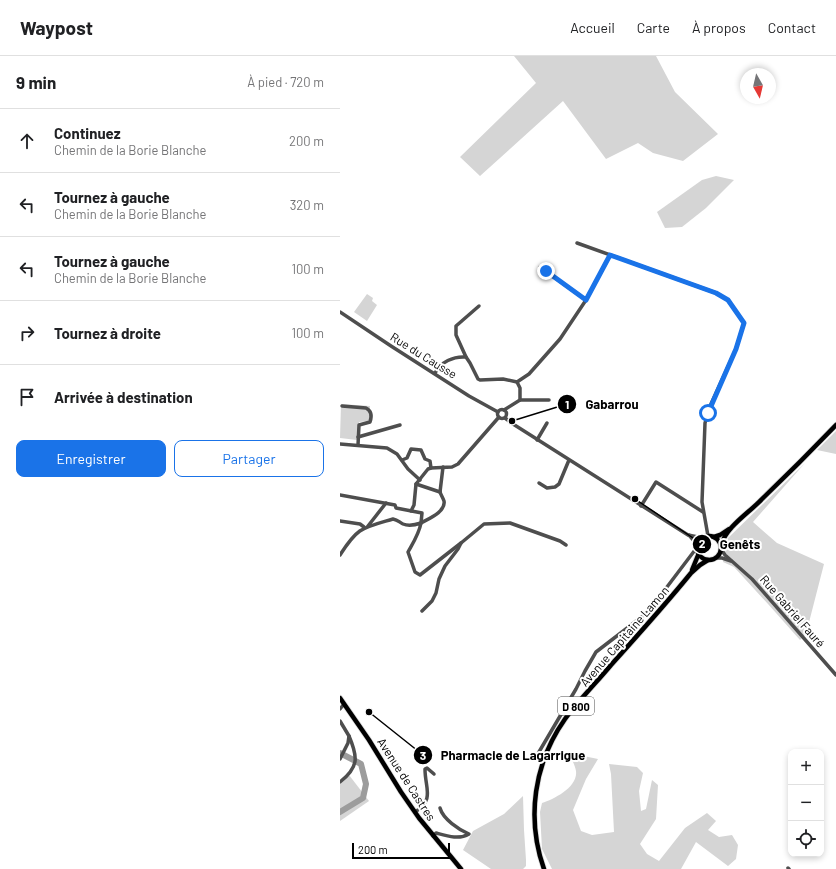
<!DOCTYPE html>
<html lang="fr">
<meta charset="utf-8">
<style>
body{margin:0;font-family:Barlow,sans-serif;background:#f2f2f2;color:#202124}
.controls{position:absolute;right:12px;bottom:12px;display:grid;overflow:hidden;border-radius:8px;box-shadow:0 2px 6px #0003}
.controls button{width:36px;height:36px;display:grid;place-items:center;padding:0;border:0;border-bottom:1px solid #e0e0e0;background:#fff;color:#202124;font:20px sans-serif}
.compass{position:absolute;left:400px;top:12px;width:36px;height:36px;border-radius:50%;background:#fff;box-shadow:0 2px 6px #0003;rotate:172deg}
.scale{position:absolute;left:12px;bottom:10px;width:98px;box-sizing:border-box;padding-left:4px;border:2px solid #000;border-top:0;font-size:11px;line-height:14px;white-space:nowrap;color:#000;-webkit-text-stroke:3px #fff;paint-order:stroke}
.stop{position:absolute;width:12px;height:12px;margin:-9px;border:3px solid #1a73e8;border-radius:50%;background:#fff}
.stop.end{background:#1a73e8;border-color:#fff;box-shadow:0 1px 4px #0008}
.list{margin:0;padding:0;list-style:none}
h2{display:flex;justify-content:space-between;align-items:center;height:52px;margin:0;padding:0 16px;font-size:17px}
h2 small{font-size:13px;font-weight:400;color:#757577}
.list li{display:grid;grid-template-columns:26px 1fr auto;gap:12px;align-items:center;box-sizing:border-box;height:64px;padding:0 16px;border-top:1px solid #e0e0e0}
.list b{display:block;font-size:15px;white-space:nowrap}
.list p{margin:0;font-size:13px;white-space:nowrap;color:#757577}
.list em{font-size:13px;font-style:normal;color:#757577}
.actions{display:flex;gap:8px;padding:12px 16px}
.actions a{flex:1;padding:9px 0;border:1px solid #1a73e8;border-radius:8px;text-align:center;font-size:14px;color:#1a73e8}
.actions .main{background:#1a73e8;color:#fff}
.icon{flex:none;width:22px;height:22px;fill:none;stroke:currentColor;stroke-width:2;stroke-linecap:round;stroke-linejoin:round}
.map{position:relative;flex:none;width:496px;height:813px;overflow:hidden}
header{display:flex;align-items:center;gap:24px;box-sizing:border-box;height:56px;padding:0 20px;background:#fff;border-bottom:1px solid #e0e0e0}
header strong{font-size:19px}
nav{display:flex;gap:22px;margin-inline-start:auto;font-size:14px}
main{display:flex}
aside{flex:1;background:#fff}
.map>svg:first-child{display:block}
</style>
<header>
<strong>Waypost</strong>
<nav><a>Accueil</a><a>Carte</a><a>À propos</a><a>Contact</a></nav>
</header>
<main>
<aside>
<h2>9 min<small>À pied · 720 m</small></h2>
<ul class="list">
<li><svg class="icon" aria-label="ahead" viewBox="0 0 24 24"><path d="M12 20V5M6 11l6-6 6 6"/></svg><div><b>Continuez</b><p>Chemin de la Borie Blanche</p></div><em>200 m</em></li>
<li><svg class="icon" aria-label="left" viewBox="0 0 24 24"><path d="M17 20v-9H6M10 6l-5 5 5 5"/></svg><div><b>Tournez à gauche</b><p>Chemin de la Borie Blanche</p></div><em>320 m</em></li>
<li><svg class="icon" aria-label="left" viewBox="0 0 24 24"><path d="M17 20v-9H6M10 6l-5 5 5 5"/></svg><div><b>Tournez à gauche</b><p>Chemin de la Borie Blanche</p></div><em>100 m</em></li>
<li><svg class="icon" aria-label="right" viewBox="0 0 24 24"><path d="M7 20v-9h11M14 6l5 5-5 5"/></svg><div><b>Tournez à droite</b></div><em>100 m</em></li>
<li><svg class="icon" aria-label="arrive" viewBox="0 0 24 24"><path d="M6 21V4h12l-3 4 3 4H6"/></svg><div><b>Arrivée à destination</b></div></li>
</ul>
<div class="actions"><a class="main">Enregistrer</a><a>Partager</a></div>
</aside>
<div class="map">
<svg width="496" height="813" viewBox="0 0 496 813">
<rect width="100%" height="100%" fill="#fff"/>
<g fill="#d5d5d5">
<polygon points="174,0 316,0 335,36 378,78 343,105 313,97 298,87 266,103 223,45 140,120 120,101 196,27"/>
<polygon points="376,120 394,124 366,152 342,171 325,172 317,156 362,124"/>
<polygon points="27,238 33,242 32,245 37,249 27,265 14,256"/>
<polygon points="1,348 30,350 30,365 19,366 17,384 0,382"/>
<polygon points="496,375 496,398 477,394"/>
<polygon points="465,407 413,466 437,487 484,508 466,578 460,584 428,548 394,511 383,506 388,482"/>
<path d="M229 697 258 703 246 723 233 754 241 775 252 779 274 776 271 718 269 708 297 711 303 717 299 735 301 755 306 753 312 724 318 729 316 763 300 788 307 798 319 805 345 772 367 757 376 765 368 774 379 781 392 779 398 789 396 803 388 810 356 786 341 813H212L202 793 200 756 202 747C214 743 238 731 236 715 235 709 231 702 229 697Z"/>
<polygon points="9,719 29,745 0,765 0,726"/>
<polygon points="183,740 184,774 186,804 186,810 183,813 151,813 123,794 133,775 164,758"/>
</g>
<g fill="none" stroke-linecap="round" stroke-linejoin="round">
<polyline stroke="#9c9c9c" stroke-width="6" points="0,697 21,708 26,728 23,742 0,756"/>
<g stroke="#dbdbdb" stroke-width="6">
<g id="major">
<circle cx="369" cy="492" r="12"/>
<polyline points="374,481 380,479 389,473"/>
<path d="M381 489C387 470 409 457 422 443 447 419 472 394 496 369"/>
<polyline points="352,514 359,497"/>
<polyline points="0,642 29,684 61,736 79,762 121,813"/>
<path d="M204 813C186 762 194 707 225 663 239 644 256 627 271 609 298 579 325 549 351 517L360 509 368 504"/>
</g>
</g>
<g stroke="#4e4e4e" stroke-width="3.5">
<polyline points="237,187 376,237 388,244 404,267 396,293 371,348 365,367 362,446 368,480"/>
<polyline points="200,211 246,244"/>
<polyline points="0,256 51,290 129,340 158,356"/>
<polyline points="126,301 116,279 116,270 139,250"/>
<path d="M95 317C101 306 113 300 126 301L130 307 138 323 140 324 163 323 177 326 180 332V344L164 354"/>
<polyline points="177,326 189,318 220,283 246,244 270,199"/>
<polyline points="180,344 209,344"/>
<path d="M2 350 26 352C32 355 32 360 30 366L19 369 18 389"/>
<circle cx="162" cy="358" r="4.5"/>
<polyline points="165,362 173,368 348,479 363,482"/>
<polyline points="18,381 60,369"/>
<polyline points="197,384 207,367"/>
<polyline points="0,388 47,392 57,398 68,413 80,424"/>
<polyline points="62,404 67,402 71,393 81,394 85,403 90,405 91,412"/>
<polyline points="199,427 207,432 215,431 219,428 229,404"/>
<polyline points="76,428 100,436"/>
<polyline points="100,436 103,411"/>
<polyline points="0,439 55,449 56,452 82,457 81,467"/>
<polyline points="301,450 316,426 363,456"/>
<polyline points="71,455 74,449 76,428 88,413 91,412 112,411 118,408 159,361"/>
<polyline points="0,465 20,468 24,471"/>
<path d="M81 467C88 463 106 456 104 445 103 442 101 439 100 436"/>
<polyline points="28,470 46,447"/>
<polyline points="349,479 355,486 357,491"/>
<polyline points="381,493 385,499 412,523 496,619"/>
<path d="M0 499C18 471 22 472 53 463 58 464 59 466 63 468 68 470 75 469 81 467 79 478 73 487 68 496L75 516 80 519 121 487"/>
<polyline points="376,502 382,502 391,505"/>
<polyline points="82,555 92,545 96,537 99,523 105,510 118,493 121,487 144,468 170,467 220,485 226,489"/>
<polyline points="0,653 4,648"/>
<polyline points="0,665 9,680 8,687 0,703"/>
<polyline points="196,701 236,633 245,615 256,596 308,556 355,494 357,494"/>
<path d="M0 726C19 711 18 701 9 680"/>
<path d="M75 756C95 743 85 733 85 713L87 712 94 718"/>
<path d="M93 780 96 777C107 780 119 784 129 778 119 774 103 763 100 752"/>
<polyline points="448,812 449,813"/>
</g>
<use href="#major" stroke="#000" stroke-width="4.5"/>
</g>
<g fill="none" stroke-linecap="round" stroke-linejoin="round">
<polyline stroke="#1a73e8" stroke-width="5" points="206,215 246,244 270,199 376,237 388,244 404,267 396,293 368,357"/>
</g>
<g text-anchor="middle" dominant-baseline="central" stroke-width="4" stroke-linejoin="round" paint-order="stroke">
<rect fill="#fff" stroke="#4c4c4c" stroke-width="1" x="218" y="641" width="36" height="18" rx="3"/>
<g font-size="11" font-weight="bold" fill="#000">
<text x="236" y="650">D 800</text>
</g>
<g font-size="12" fill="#000" stroke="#fff">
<text transform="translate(84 299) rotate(32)">Rue du Causse</text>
<text transform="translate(453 555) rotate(49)">Rue Gabriel Fauré</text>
<text transform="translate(284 580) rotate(-49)">Avenue Capitaine Lamon</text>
<text transform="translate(67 723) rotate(57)">Avenue de Castres</text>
</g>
</g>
<path fill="none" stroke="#000" stroke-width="1.5" d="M172 365L227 348M295 443L362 488M29 656L83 699"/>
<g fill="#000" stroke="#fff" stroke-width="1.5">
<circle cx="172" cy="365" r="4"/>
<circle cx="295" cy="443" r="4"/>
<circle cx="29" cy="656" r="4"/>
<circle cx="227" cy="348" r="10"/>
<circle cx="362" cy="488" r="10"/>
<circle cx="83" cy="699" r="10"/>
</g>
<g font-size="12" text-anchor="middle" font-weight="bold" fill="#fff">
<text x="227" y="353">1</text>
<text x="362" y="492">2</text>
<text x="83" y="704">3</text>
</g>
<g font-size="13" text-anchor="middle" font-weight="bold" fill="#000" stroke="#fff" stroke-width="4" stroke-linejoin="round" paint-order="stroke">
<text x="272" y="353">Gabarrou</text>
<text x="400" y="493">Genêts</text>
<text x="173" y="704">Pharmacie de Lagarrigue</text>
</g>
</svg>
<div class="controls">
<button>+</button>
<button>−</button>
<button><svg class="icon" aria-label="locate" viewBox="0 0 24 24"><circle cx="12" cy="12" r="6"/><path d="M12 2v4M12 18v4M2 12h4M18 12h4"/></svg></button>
</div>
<svg class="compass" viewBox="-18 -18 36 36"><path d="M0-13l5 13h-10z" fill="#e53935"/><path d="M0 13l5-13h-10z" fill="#757577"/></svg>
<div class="scale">200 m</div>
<div class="stop" style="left:368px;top:357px"></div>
<div class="stop end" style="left:206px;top:215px"></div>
</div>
</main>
